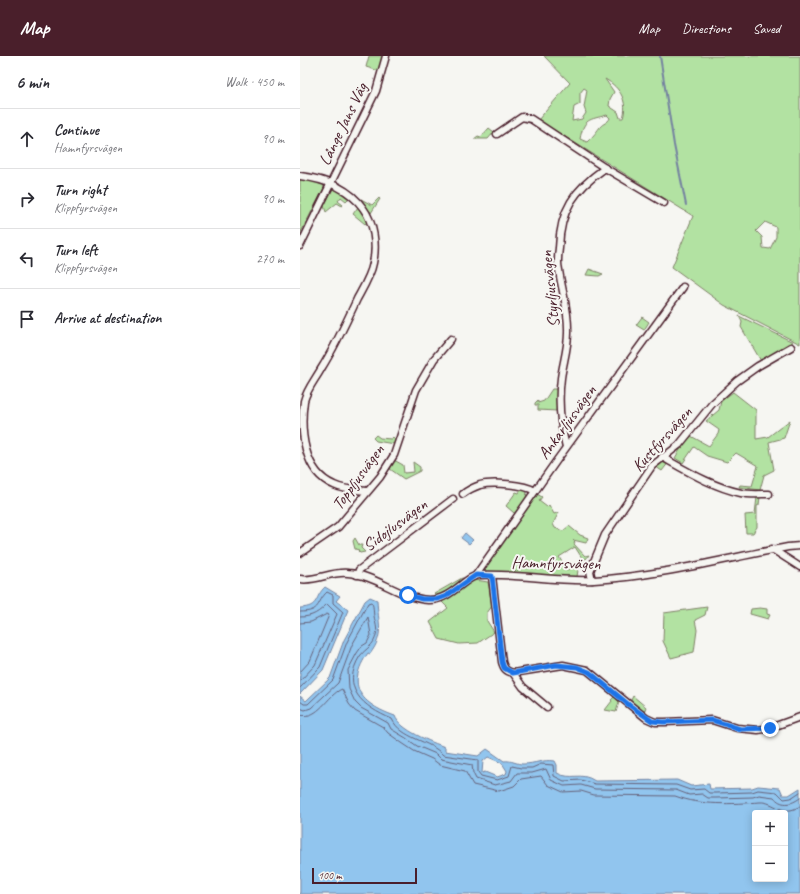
<!DOCTYPE html>
<meta charset="utf-8">
<style>
body{margin:0;font-family:Caveat,sans-serif;background:#f7f7f7;color:#2b2b33}
.controls{position:absolute;right:12px;bottom:12px;display:grid;overflow:hidden;border-radius:4px;box-shadow:0 2px 10px #0003}
.controls button{width:36px;height:36px;display:grid;place-items:center;padding:0;border:0;border-bottom:1px solid #e1e1e2;background:#fff;color:#2b2b33;font:20px sans-serif}
.scale{position:absolute;left:12px;bottom:10px;width:105px;box-sizing:border-box;padding-left:4px;border:2px solid #4a1f2b;border-top:0;font-size:11px;line-height:14px;white-space:nowrap;color:#4a1f2b;-webkit-text-stroke:3px #f6f6f2;paint-order:stroke}
.stop{position:absolute;width:12px;height:12px;margin:-9px;border:3px solid #1a73e8;border-radius:50%;background:#fff}
.stop.end{background:#1a73e8;border-color:#fff;box-shadow:0 1px 4px #0008}
.list{margin:0;padding:0;list-style:none}
h2{display:flex;justify-content:space-between;align-items:center;height:52px;margin:0;padding:0 16px;font-size:17px}
h2 small{font-size:13px;font-weight:400;color:#7c7c81}
.list li{display:grid;grid-template-columns:26px 1fr auto;gap:12px;align-items:center;box-sizing:border-box;height:60px;padding:0 16px;border-top:1px solid #e1e1e2}
.list b{display:block;font-size:15px;white-space:nowrap}
.list p{margin:0;font-size:13px;white-space:nowrap;color:#7c7c81}
.list em{font-size:13px;font-style:normal;color:#7c7c81}
.icon{flex:none;width:22px;height:22px;fill:none;stroke:currentColor;stroke-width:2;stroke-linecap:round;stroke-linejoin:round}
.map{position:relative;flex:none;width:500px;height:838px;overflow:hidden}
header{display:flex;align-items:center;gap:24px;box-sizing:border-box;height:56px;padding:0 20px;background:#4a1f2b;color:#fff}
header strong{font-size:19px}
nav{display:flex;gap:22px;margin-inline-start:auto;font-size:14px}
main{display:flex}
aside{flex:1;background:#fff}
.map>svg:first-child{display:block}
</style>
<header>
<strong>Map</strong>
<nav><a>Map</a><a>Directions</a><a>Saved</a></nav>
</header>
<main>
<aside>
<h2>6 min<small>Walk · 450 m</small></h2>
<ul class="list">
<li><svg class="icon" aria-label="ahead" viewBox="0 0 24 24"><path d="M12 20V5M6 11l6-6 6 6"/></svg><div><b>Continue</b><p>Hamnfyrsvägen</p></div><em>90 m</em></li>
<li><svg class="icon" aria-label="right" viewBox="0 0 24 24"><path d="M7 20v-9h11M14 6l5 5-5 5"/></svg><div><b>Turn right</b><p>Klippfyrsvägen</p></div><em>90 m</em></li>
<li><svg class="icon" aria-label="left" viewBox="0 0 24 24"><path d="M17 20v-9H6M10 6l-5 5 5 5"/></svg><div><b>Turn left</b><p>Klippfyrsvägen</p></div><em>270 m</em></li>
<li><svg class="icon" aria-label="arrive" viewBox="0 0 24 24"><path d="M6 21V4h12l-3 4 3 4H6"/></svg><div><b>Arrive at destination</b></div></li>
</ul>
</aside>
<div class="map">
<svg width="500" height="838" viewBox="0 0 500 838">
<rect width="100%" height="100%" fill="#f6f6f2"/>
<filter id="ink" filterUnits="userSpaceOnUse"><feTurbulence type="fractalNoise" baseFrequency=".025" numOctaves="2"/><feDisplacementMap in="SourceGraphic" scale="8" xChannelSelector="R" yChannelSelector="G"/><feConvolveMatrix kernelMatrix="1 2 1 2 8 2 1 2 1" color-interpolation-filters="sRGB"/></filter>
<g filter="url(#ink)">
<g fill="#b2e2a2" stroke="#7e8066" fill-rule="evenodd">
<polygon points="69,0 83,0 79,15 66,11"/>
<path d="M244 0H500V288L424 249 372 211 393 160 238 64 270 27ZM305 23C321 32 328 46 323 62H320L318 56 309 50 310 43 314 36ZM284 32 287 34 284 51 286 57 282 63 272 65 274 51 280 48V37ZM307 59 310 62C308 67 303 67 300 71 294 79 294 79 287 86L280 83C284 62 289 64 307 59ZM465 166 476 171V181L470 193 463 192 462 181 456 175Z"/>
<polygon points="189,72 194,76 188,83 174,83 178,80 181,81"/>
<polygon points="0,123 23,127 24,132 0,178"/>
<polygon points="33,133 36,133 49,142 46,145 41,141 38,145 43,149 42,150 37,147 26,156 24,150"/>
<polygon points="79,142 80,143 71,157 61,143 72,149"/>
<polygon points="58,151 67,166 65,168 53,158"/>
<polygon points="289,213 303,218 299,220 286,219"/>
<polygon points="439,260 493,286 461,305 441,271 442,266"/>
<polygon points="342,261 349,266 344,274 336,269"/>
<polygon points="252,333 258,333 257,355 238,354 238,349 235,349 235,347 238,344 238,347 244,345"/>
<polygon points="433,336 456,354 456,383 468,381 490,364 484,382 469,386 474,414 464,419 460,434 439,431 440,429 452,430 458,410 436,397 427,406 407,400 394,391 383,407 375,402 389,379 409,390 418,378 419,374 406,365 419,354 421,345"/>
<polygon points="76,379 80,382 91,383 93,381 96,384 94,388 76,385 73,382"/>
<polygon points="94,404 103,409 104,417 114,416 113,406 120,411 120,415 104,423 90,413"/>
<polygon points="362,405 369,406 362,415 356,411 341,433 339,432 357,407"/>
<polygon points="222,432 227,435 226,443 215,457 214,457 206,450 216,436 219,437"/>
<polygon points="237,438 242,441 239,445 247,451 249,449 254,458 259,456 253,468 255,472 263,475 269,470 280,479 288,482 286,487 273,484 275,486 274,488 285,500 289,499 286,503 282,502 275,491 259,501 267,514 276,508 278,514 277,521 185,516 186,510"/>
<polygon points="457,441 460,441 459,449 457,450 457,471 453,477 446,477 445,459 455,458"/>
<polygon points="55,482 59,489 62,489 61,492 65,496 60,497 58,495 59,494 55,493 53,485"/>
<polygon points="162,522 188,526 192,550 187,557 187,565 194,576 178,587 159,588 139,583 130,566 148,552 134,538"/>
<polygon points="407,551 405,559 395,564 397,574 394,596 371,602 363,585 364,557"/>
<polygon points="460,552 467,553 467,558 470,559 468,563 450,558 451,553"/>
<polygon points="315,640 319,646 316,656 305,654 312,645 311,644"/>
<polygon points="333,640 346,651 344,656 348,661 330,646"/>
</g>
<g fill="#91c5ee" stroke="#7583a0" fill-rule="evenodd">
<polygon points="165,477 173,484 169,488 161,482"/>
<path d="M25 531 40 540 36 545 48 554 23 614 0 638V552C20 551 14 541 25 531Z"/>
<path d="M70 541 77 544C78 567 85 578 70 598L68 597C45 630 61 648 95 660 100 674 131 686 145 691V695L178 700 187 693 204 705C212 704 216 708 223 708 235 708 243 703 255 705L257 709V717C272 725 280 715 295 725L377 724 391 730 409 728 410 733 452 732 458 730 480 732 483 739H489L500 732V838H0V640L6 645 30 622 44 584 65 545ZM188 701 202 707 207 715 206 718 197 721 185 716 182 717 183 705ZM455 757H485V823H455Z"/>
</g>
<g fill="none" stroke-linecap="round" stroke-linejoin="round">
<g stroke="#666179" stroke-width="1">
<path d="M0 556C22 556 16 546 27 536L33 539V547L43 556 20 611 0 632"/>
<path d="M0 561C13 561 19 556 27 548L37 558 15 609 0 625"/>
<polyline points="0,567 11,566 27,558 29,559 10,605 0,616"/>
<path d="M0 645 4 648H8L33 624 47 586 68 547 71 546C74 549 73 555 74 560 75 566 78 573 76 579 74 590 66 592 60 600 40 632 63 651 92 663 101 683 130 684 143 699L178 704V716L181 720 197 724 209 720 212 710 221 712H232L241 708 253 709 254 720 264 725 281 724 295 728 376 729 390 734 404 733 409 737H416L452 736 458 734 477 736 484 743 491 742 500 736"/>
<path d="M0 652 5 654 11 652 38 627 52 589 68 561 71 579 67 587 62 590 57 597 48 614 49 633 55 646 61 652 88 667 91 673 106 682 117 690 136 698 141 703 172 709 173 717 176 723 195 729 211 725 217 717H232L246 713 251 724 264 730 281 729 295 733 376 734 389 739 402 738 408 742H416L453 741 459 739 474 741C481 750 491 749 500 742"/>
<path d="M0 659C19 664 27 639 42 633L49 648 55 655 83 671 88 677 102 687 114 695 132 703 140 709 165 715 173 729 199 735 214 730 221 723 241 720 248 729 263 736 281 735 294 739 375 740C402 750 431 748 460 746 475 745 482 762 500 750"/>
</g>
<polyline stroke="#7583a0" stroke-width="2" points="360,0 374,89 386,149"/>
<g stroke="#4a1f2b" stroke-width="9">
<g id="minor">
<polyline points="197,78 222,61 231,63 305,112 364,147"/>
<path d="M0 120C24 123 48 131 63 152 74 167 77 189 73 207 71 219 63 232 57 243 46 267 35 291 21 313 15 324 7 333 4 345 0 374 3 416 34 429 44 434 56 434 67 435"/>
<polyline points="0,190 76,35 86,0"/>
<path d="M266 391C260 368 258 345 261 322 263 307 268 292 268 277 269 254 262 236 259 214 257 207 258 199 259 192 260 154 274 134 305 112"/>
<path d="M362 401C387 415 413 431 441 437 450 439 460 438 469 438"/>
<path d="M163 438C168 434 174 431 180 429 192 426 224 428 235 435"/>
<polyline points="472,493 500,511"/>
<polyline points="0,497 38,471 80,421 94,399 116,334 134,303 151,283"/>
<polyline points="57,519 59,514 153,443"/>
<polyline points="176,519 257,404 383,231"/>
<path d="M192 520 202 606C204 613 206 615 213 617L263 609 287 614 346 662 355 666H365L412 664 437 672 458 674 470 672 500 661"/>
<path d="M0 523C16 526 31 515 48 517 76 519 100 542 128 544 151 545 165 520 179 519 217 517 255 526 294 524 359 520 423 503 488 491L500 490"/>
<polyline points="292,524 290,515 305,479 352,410 379,389 412,348 437,325 458,310 491,291"/>
<polyline points="213,617 223,631 247,651"/>
</g>
</g>
<use href="#minor" stroke="#f6f6f2" stroke-width="6"/>
</g>
</g>
<g fill="none" stroke-linecap="round" stroke-linejoin="round" filter="url(#ink)">
<polyline stroke="#1a73e8" stroke-width="5" points="108,539 122,543 138,543 146,540 176,519 192,520 202,606 204,612 213,617 256,609 277,611 289,616 329,649 352,665 364,666 412,664 440,673 470,672"/>
</g>
<g text-anchor="middle" dominant-baseline="central" stroke-width="4" stroke-linejoin="round" paint-order="stroke">
<g font-size="17" fill="#4a1f2b" stroke="#f6f6f2">
<text transform="translate(43 68) rotate(-64)">Långe Jans Väg</text>
<text transform="translate(250 233) rotate(-96)">Styrljusvägen</text>
<text transform="translate(267 366) rotate(-54)">Ankarljusvägen</text>
<text transform="translate(362 383) rotate(-48)">Kustfyrsvägen</text>
<text transform="translate(58 421) rotate(-54)">Toppljusvägen</text>
<text transform="translate(95 469) rotate(-37)">Sidojlusvägen</text>
<text transform="translate(256 507) rotate(1)">Hamnfyrsvägen</text>
</g>
</g>
</svg>
<div class="controls">
<button>+</button>
<button>−</button>
</div>
<div class="scale">100 m</div>
<div class="stop" style="left:108px;top:539px"></div>
<div class="stop end" style="left:470px;top:672px"></div>
</div>
</main>
